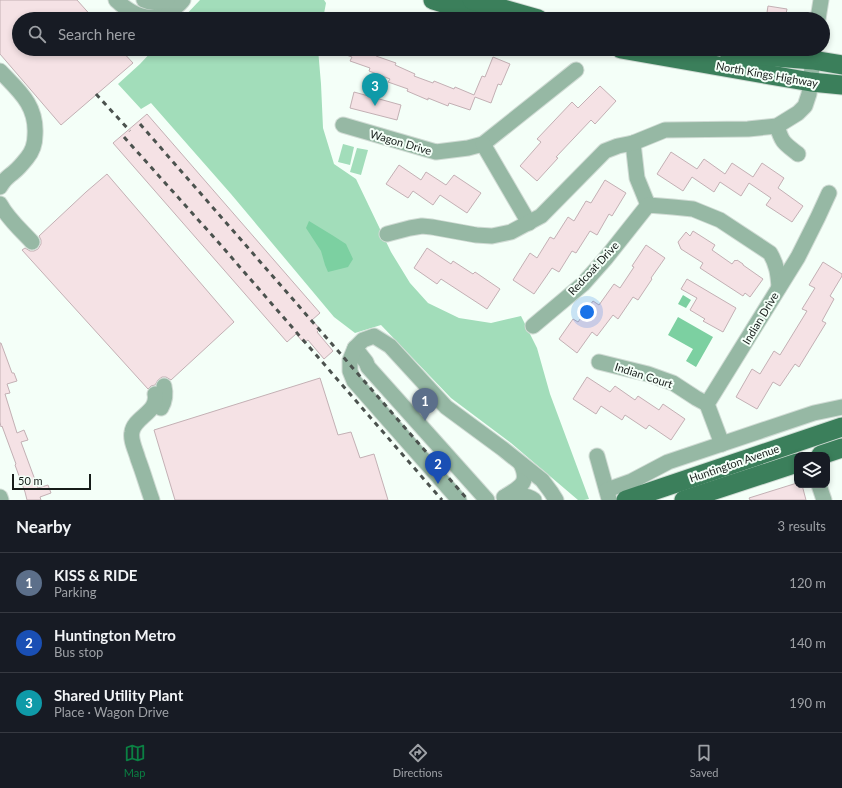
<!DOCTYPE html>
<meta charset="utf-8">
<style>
body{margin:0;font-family:Lato,sans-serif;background:#20242c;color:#f1f3f6}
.controls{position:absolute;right:12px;bottom:12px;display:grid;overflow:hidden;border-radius:8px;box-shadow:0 2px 6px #0003}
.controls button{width:36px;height:36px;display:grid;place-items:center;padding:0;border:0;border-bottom:1px solid #363941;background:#171b24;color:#f1f3f6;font:20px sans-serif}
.scale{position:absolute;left:12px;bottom:10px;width:79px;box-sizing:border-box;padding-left:4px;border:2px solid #161c19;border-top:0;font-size:11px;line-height:14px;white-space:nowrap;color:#161c19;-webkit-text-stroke:3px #f4fff8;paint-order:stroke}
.you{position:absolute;left:587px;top:312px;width:14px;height:14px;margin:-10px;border:3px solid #fff;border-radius:50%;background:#1a73e8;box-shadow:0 0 0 6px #1a73e833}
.badge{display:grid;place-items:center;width:26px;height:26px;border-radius:50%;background:#0b8043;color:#fff;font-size:13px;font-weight:700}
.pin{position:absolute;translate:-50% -33px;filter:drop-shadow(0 1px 2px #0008)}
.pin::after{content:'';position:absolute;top:21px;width:14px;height:12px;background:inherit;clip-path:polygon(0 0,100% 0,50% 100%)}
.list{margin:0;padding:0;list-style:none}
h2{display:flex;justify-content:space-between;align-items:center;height:52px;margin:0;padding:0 16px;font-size:17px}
h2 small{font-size:13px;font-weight:400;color:#9ea1a6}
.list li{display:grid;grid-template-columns:26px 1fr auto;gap:12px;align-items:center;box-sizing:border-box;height:60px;padding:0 16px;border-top:1px solid #363941}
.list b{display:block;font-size:15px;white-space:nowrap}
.list p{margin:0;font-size:13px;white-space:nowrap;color:#9ea1a6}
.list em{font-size:13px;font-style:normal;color:#9ea1a6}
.icon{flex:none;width:22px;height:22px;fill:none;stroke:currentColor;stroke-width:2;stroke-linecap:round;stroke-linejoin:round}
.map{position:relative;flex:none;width:842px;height:500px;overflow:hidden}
.search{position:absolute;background:#171b24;box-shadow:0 2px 6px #0003;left:12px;right:12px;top:12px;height:44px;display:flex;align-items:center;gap:10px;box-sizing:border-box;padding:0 14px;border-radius:22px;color:#9ea1a6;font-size:15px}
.sheet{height:232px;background:#171b24}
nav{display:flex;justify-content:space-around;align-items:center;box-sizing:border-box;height:56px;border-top:1px solid #363941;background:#171b24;font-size:11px;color:#9ea1a6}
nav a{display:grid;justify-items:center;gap:2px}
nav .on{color:#0b8043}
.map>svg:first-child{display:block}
</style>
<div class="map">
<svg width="842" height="500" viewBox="0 0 842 500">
<rect width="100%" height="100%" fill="#f4fff8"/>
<g fill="#a2ddba">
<polygon points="200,0 324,0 326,3 323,19 182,19"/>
<polygon points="154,49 318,49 321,84 323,128 334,164 356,179 391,252 410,283 428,303 459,318 491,323 521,316 537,348 550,394 589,499 584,500 578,500 511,443 451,398 381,325 355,333 334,317 231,194 151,103 141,109 118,84 140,64"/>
<polygon points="343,144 354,147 350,165 338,162"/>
<polygon points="357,148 368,150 361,175 350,172"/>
</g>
<g fill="#7cd0a1">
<polygon points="309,221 332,235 346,244 353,259 348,267 328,272 325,265 321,251 306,228"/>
<polygon points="683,295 691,300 686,308 678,304"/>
<polygon points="678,317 713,337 696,367 686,361 693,349 668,335"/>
</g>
<g fill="#f5e2e5" stroke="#c3b0b4">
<polygon points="0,0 77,0 94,19 19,19 19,49 120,49 133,63 61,125 0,54"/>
<polygon points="768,6 787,9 785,19 766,19"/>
<polygon points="332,49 367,49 377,53 376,56 396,63 395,65 415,74 414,76 433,83 434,81 454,89 455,87 474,95 482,76 485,77 493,57 510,64 501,85 498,84 491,103 475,97 470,110 449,103 448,106 428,98 428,100 407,91 408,89 388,82 390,79 369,71 370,68 350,61 352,57 332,50"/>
<polygon points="600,86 616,101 595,124 591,120 556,157 558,158 537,181 520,166 541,142 537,139 572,102 578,108"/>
<polygon points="354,92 401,105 397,120 350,108"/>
<polygon points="147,114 320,313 312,320 320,329 317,332 333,351 324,359 308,340 304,343 296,334 287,342 113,143"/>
<polygon points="671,152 697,169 704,159 725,174 732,163 753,177 762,163 784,178 778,188 803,206 792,222 766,205 771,198 749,183 741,196 720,182 714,192 692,177 683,191 657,174"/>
<polygon points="399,165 421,180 426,172 446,185 454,175 481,193 467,213 440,195 433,205 413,191 408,198 386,184"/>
<polygon points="107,174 234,322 171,380 166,377 162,377 158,380 155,385 151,386 148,389 22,250 25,248 30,251 34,251 38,249 41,244 41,240 39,236 86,192"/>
<polygon points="605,180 626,193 612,216 609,214 597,235 590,231 576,253 572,251 559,272 552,268 534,294 513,280 530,253 537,258 550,237 554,239 568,217 574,221 586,201 591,203"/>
<polygon points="693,231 715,245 712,250 732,264 735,260 736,261 737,260 743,264 743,265 763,279 750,297 745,293 743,296 700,268 703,263 681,249 678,242 686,232 690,236"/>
<polygon points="646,245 665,258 651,278 652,279 638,300 633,297 618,319 613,315 597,336 592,332 577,353 559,339 573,319 578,322 593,301 599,305 614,284 620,288 634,267 632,266"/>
<polygon points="427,248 451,264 453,261 473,274 475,272 500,289 487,309 441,279 437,284 414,268"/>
<polygon points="823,262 842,274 842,276 830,296 834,299 822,321 826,323 799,367 795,364 780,386 773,382 757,409 736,397 752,369 760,374 774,351 780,355 807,311 802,309 815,288 809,285"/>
<polygon points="687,279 736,308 723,332 703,321 705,319 690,310 697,298 681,289"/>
<polygon points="0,343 1,343 12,373 14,373 17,381 7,384 10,393 5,394 17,433 24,430 28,440 21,442 38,488 48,485 51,493 40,497 41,500 27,500 25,492 15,465 16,464 2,426 1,427 0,422"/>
<polygon points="587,377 610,392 615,386 635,400 638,396 659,410 663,404 685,419 671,440 649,425 646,429 625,415 622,420 601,406 596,414 573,399"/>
<polygon points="320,378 338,435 351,432 360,458 374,454 388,500 175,500 154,430"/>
<polygon points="797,483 797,485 802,485 806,500 750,500 749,498"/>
</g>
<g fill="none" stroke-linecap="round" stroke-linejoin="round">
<g stroke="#d0dbd4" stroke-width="17">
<g id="minor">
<path d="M116 0C131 14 149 24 169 12 174 8 180 5 183 0"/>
<path d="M144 0C152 4 159 3 167 0"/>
<polyline points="818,19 821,0"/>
<path d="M0 71C19 91 37 105 35 135 35 143 32 152 27 158 23 163 19 168 14 172 8 177 4 179 0 187"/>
<polyline points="343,125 436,152 468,148 483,144 576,70"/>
<path d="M777 126C782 143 784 143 798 154"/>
<polyline points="633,143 637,178 648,205"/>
<polyline points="483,144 529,223"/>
<path d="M0 204C8 219 21 230 32 242"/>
<polyline points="387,234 410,228 422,226 432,227 476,235 492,236 511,232 541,216 605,151 618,146 633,143 665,130 748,129 777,126 798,113 805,106 809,94 814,49"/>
<path d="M533 326 583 284 606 258 648 205 673 207 693 209 720 220 770 253C777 265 778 274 779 287"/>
<polyline points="355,348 366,362 368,367 487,500"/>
<polyline points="599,362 648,374 673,383 696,398 707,404"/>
<path d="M161 408C165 401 166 394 164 386"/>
<polyline points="722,444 707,404 798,257 818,217 829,193"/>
<polyline points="597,456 609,499"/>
<polyline points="819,485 824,500"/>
<polyline points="607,490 632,481 668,462 814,413 842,407"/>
<path d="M506 496C520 487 530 483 521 464"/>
<polyline points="0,497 1,500"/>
<path d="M504 497C512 495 527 494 534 500"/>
<path d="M152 500C147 486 143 472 138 459 136 451 130 440 132 432 134 417 159 412 155 394"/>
<polyline points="459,500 354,381 350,371 350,360 355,348 363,340 374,336 390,346 446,407 503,449 542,480 551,492 556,500"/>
</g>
</g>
<g stroke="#d0dbd4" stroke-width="21">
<g id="major">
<polyline points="433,0 487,17"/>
<polyline points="472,0 538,19"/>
<polyline points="621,49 811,82 842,85"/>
<polyline points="726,49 762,56 813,60 842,65"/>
<polyline points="821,455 842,448"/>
<polyline points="626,500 842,427"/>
<polyline points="684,500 797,463"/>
</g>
</g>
<use href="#minor" stroke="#96b8a4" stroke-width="15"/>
<use href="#major" stroke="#3b7f5b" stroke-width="19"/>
<g stroke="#4b524e" stroke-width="3" stroke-dasharray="5 5" stroke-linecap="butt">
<polyline points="96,94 130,131"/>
<polyline points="140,124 468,500"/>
<polyline points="124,137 219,243 442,500"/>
</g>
</g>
<g text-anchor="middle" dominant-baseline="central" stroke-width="4" stroke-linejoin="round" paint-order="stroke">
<g font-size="11" fill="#161c19" stroke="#f4fff8">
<text transform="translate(767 74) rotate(10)">North Kings Highway</text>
<text transform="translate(401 142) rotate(16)">Wagon Drive</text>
<text transform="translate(593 268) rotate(-47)">Redcoat Drive</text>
<text transform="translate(760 318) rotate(-59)">Indian Drive</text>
<text transform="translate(644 375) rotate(18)">Indian Court</text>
<text transform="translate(734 463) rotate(-19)">Huntington Avenue</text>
</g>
</g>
</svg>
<div class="controls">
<button><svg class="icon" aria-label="layers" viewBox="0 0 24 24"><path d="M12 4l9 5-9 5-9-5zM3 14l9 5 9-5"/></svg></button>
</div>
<div class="scale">50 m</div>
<div class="you"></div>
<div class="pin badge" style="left:425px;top:421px;background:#5c6f8a">1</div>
<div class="pin badge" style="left:438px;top:484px;background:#1a4fb4">2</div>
<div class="pin badge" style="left:375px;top:106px;background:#0f9aa8">3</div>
<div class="search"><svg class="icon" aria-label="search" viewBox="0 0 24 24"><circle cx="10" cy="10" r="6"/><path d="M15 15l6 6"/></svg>Search here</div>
</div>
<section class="sheet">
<h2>Nearby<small>3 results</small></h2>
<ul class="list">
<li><span class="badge" style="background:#5c6f8a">1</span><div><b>KISS &amp; RIDE</b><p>Parking</p></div><em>120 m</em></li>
<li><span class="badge" style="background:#1a4fb4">2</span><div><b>Huntington Metro</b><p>Bus stop</p></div><em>140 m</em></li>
<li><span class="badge" style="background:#0f9aa8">3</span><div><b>Shared Utility Plant</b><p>Place · Wagon Drive</p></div><em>190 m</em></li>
</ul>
</section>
<nav>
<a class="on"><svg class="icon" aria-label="map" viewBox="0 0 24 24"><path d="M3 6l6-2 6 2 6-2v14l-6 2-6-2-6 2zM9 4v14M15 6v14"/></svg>Map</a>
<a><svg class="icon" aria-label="directions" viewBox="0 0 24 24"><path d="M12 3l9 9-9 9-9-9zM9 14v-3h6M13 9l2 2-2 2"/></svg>Directions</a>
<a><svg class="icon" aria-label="saved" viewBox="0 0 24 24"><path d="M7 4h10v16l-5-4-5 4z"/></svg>Saved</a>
</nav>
